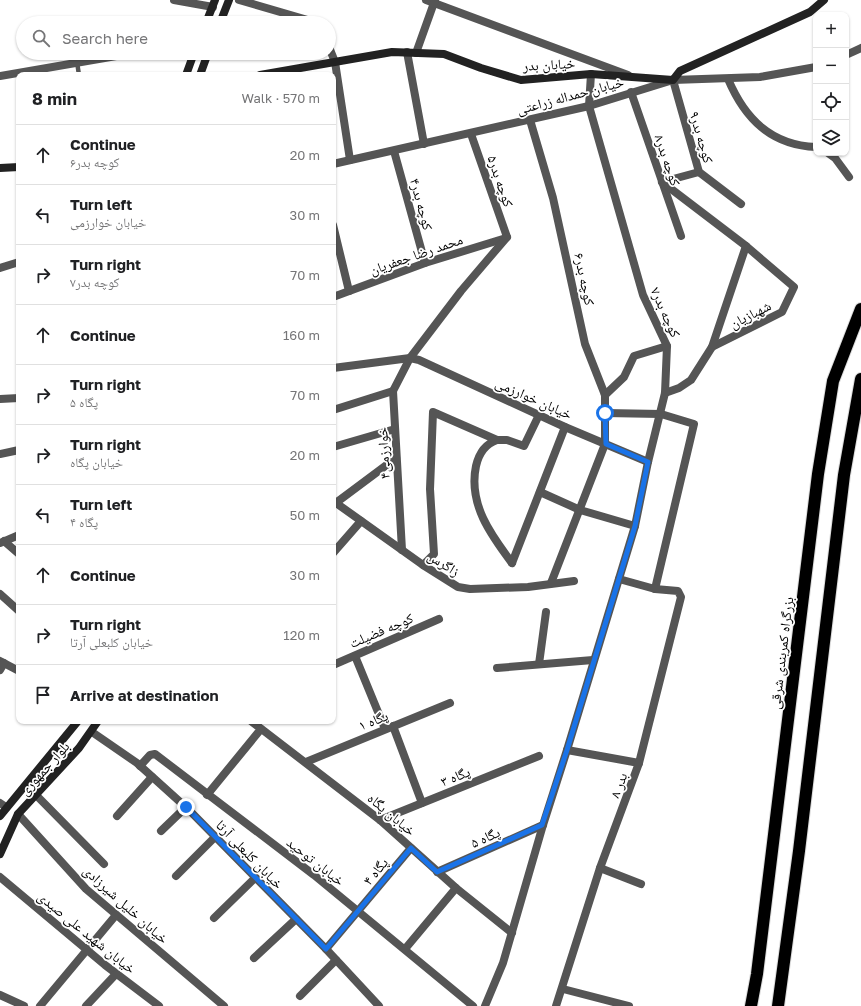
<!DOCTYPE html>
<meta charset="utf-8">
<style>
body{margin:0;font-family:"Golos Text","Noto Naskh Arabic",sans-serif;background:#f2f2f2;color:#202124}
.controls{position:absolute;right:12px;top:12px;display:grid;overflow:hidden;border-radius:8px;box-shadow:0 1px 3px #0004}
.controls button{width:36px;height:36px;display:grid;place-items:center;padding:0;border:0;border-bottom:1px solid #e0e0e0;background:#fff;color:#202124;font:20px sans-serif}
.stop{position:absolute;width:12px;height:12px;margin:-9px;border:3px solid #1a73e8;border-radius:50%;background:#fff}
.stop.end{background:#1a73e8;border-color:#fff;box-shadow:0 1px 4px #0008}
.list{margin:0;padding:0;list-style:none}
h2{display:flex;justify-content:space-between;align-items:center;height:52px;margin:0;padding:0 16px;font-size:17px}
h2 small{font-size:13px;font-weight:400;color:#757577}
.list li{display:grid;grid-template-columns:26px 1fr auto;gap:12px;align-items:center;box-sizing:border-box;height:60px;padding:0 16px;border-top:1px solid #e0e0e0}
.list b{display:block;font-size:15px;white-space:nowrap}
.list p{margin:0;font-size:13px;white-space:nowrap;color:#757577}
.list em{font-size:13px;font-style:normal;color:#757577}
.icon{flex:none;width:22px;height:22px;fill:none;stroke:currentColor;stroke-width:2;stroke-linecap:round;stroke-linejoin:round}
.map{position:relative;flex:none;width:861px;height:1006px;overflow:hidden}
.search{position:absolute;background:#fff;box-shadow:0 1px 3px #0004;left:16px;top:16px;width:320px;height:44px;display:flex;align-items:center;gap:10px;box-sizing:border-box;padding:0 14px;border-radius:22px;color:#757577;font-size:15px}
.panel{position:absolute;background:#fff;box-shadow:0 1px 3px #0004;left:16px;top:72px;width:320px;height:652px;border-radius:8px}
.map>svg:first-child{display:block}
</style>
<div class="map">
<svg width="861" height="1006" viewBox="0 0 861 1006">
<rect width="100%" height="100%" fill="#fff"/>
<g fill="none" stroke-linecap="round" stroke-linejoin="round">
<g stroke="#dbdbdb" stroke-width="14">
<g id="highway">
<polyline points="751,1006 757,974 818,474 833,381 861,309"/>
<polyline points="778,1006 799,851 844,475 861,379"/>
</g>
</g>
<polyline stroke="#555" stroke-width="4.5" points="77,62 79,75"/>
<g stroke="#555" stroke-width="8">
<polyline points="174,0 213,7"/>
<polyline points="239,0 318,23"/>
<polyline points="426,0 628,75"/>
<polyline points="329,47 335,62 350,160"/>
<polyline points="407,52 424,144"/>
<polyline points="416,53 435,0"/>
<polyline points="846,55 861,48"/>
<polyline points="0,76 122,55 152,53"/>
<path d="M728 79C745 119 771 145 816 147"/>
<polyline points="673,80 699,172 741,204"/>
<polyline points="631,92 681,236"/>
<polyline points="530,120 553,198 585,344 605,395 605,444 551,583"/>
<polyline points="471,134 507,237"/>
<polyline points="394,151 425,263"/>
<polyline points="828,153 835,158 849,177"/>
<polyline points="333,164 589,106 673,80 760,77 816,67"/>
<polyline points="662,182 746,246 794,287 782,312 712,347"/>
<polyline points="662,182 699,172"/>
<polyline points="333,225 349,291"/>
<polyline points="0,268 19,262"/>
<polyline points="333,297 425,263 506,238"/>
<polyline points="333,368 410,358 419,360 565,427 648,462"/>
<polyline points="665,393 679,388 691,380 712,347 746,246"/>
<polyline points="605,395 624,377 634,356 667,346"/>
<polyline points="0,399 19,398"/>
<polyline points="333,410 393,391"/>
<polyline points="605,413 661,414 694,424 655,589"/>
<path d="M497 440C485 444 479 453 476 466 468 504 491 535 512 563"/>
<polyline points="333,447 395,429"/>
<polyline points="0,454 19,450"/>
<polyline points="540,492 580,510 635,526"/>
<polyline points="336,503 423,565 458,587 470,589 528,587 574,581"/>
<polyline points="333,505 396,458"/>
<polyline points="4,541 19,554"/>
<polyline points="0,543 19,535"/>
<polyline points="402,550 393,391 410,358 461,291 507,237"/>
<polyline points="333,553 361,521"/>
<polyline points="512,563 565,427"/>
<polyline points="423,565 434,554 430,489 433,412 497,440 507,440 524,446 539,415"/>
<polyline points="0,594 19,611"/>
<polyline points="355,656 385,729"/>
<polyline points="0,661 19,671"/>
<polyline points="539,664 546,612"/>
<polyline points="333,665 439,619"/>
<polyline points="497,668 593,660"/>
<polyline points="0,670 4,663"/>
<polyline points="251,721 380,820 456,888 512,933"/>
<polyline points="393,726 422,803"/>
<polyline points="92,732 137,763 189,810 326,949 379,1006"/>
<polyline points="567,750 639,763"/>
<polyline points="306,762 450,703"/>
<polyline points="140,766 150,755 155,754 314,875 473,1006"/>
<polyline points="207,795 261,729"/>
<polyline points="37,796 104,864"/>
<polyline points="0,803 6,807"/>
<polyline points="18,814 86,889 224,1006"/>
<polyline points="117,816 152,777"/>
<polyline points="380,820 539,756"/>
<polyline points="161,831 186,807"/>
<polyline points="600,868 641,884"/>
<polyline points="437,872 543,825"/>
<polyline points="176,876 215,837"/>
<polyline points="0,877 105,965 159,1006"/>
<polyline points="214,918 255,878"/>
<polyline points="326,949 411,848"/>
<polyline points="405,949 456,888"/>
<polyline points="254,958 296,919"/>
<polyline points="563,989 629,1006"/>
<polyline points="0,995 24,1006"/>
<polyline points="300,996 336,960"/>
<polyline points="40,1006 116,915"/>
<polyline points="86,1006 116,974"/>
<polyline points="485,1006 503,963 543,825 567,750 635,526 648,462 665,393 667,346 643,295 589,106 591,74"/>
<polyline points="556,1006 600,868 639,763 681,597 678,591 655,589 619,579"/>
</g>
<g stroke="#222" stroke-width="8">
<polyline points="206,23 215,0"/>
<polyline points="220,23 229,0"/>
<polyline points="186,75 194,53"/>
<polyline points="200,75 208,53"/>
<polyline points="260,75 392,52 444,54 481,68 521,80 591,74 673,80 680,71 810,12 824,0"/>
<polyline points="0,168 19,167"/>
<polyline points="0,816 78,721"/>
<polyline points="0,854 18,814 79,748 98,721"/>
</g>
<use href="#highway" stroke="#000" stroke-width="12"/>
</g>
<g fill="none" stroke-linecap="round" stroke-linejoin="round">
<polyline stroke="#1a73e8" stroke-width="5" points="186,807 326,949 411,848 437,872 542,825 567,750 635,526 648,462 606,444 605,413"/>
</g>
<g text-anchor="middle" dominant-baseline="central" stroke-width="3.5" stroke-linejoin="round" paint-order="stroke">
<g font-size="14" fill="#000" stroke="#fff">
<text transform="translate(549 64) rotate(-3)">خیابان بدر</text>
<text transform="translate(570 95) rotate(-15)">خیابان حمداله زراعتی</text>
<text transform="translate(702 137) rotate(74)">کوچه بدر۹</text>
<text transform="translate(668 160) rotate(71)">کوچه بدر۸</text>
<text transform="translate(501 181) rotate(71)">کوچه بدر۵</text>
<text transform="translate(422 204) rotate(75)">کوچه بدر۴</text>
<text transform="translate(416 254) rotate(-19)">محمد رضا جعفریان</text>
<text transform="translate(585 279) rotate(78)">کوچه بدر۶</text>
<text transform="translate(666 312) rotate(66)">کوچه بدر۷</text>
<text transform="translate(750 314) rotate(-27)">شهبازیان</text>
<text transform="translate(534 398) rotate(24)">خیابان خوارزمی</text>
<text transform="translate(383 453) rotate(-93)">خوارزمی۴</text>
<text transform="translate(444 563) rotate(32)">زاگرس</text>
<text transform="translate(381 630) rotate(-23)">کوچه فضیلت</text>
<text transform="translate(781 653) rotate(-83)">بزرگراه کمربندی شرقی</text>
<text transform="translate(373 720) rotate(-22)">پگاه ۱</text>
<text transform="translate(44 768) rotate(-48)">بلوار جمهوری</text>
<text transform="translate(455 776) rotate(-22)">پگاه ۳</text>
<text transform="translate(618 785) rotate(-70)">بدر ۸</text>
<text transform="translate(392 814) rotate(40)">خیابان پگاه</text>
<text transform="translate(485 837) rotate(-24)">پگاه ۵</text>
<text transform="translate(250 854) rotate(46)">خیابان کلبعلی آرتا</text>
<text transform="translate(316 861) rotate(38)">خیابان توحید</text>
<text transform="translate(375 871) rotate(-50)">پگاه ۴</text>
<text transform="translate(126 904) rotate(42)">خیابان خلیل شیرزادی</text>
<text transform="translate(87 932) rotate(39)">خیابان شهید علی صیدی</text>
</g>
</g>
</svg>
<div class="controls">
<button>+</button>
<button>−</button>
<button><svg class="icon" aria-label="locate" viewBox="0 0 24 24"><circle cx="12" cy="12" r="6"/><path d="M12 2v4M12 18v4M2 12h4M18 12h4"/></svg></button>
<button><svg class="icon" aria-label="layers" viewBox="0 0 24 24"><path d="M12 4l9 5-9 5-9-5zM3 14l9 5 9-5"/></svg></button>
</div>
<div class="stop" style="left:605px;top:413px"></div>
<div class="stop end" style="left:186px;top:807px"></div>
<div class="search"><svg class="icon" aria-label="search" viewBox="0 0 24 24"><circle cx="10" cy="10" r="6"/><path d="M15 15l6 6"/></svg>Search here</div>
<section class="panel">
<h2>8 min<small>Walk · 570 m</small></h2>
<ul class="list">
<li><svg class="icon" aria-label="ahead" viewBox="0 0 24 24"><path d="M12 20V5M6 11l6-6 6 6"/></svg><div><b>Continue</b><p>کوچه بدر۶</p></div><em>20 m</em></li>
<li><svg class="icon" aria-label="left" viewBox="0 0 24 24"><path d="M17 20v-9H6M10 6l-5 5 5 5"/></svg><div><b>Turn left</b><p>خیابان خوارزمی</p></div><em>30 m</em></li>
<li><svg class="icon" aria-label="right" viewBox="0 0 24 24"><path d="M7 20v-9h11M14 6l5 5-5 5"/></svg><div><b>Turn right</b><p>کوچه بدر۷</p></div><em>70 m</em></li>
<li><svg class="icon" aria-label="ahead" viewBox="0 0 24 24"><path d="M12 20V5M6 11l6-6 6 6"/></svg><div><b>Continue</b></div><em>160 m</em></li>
<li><svg class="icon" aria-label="right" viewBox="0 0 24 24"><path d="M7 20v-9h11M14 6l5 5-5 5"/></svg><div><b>Turn right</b><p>پگاه ۵</p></div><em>70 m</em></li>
<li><svg class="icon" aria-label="right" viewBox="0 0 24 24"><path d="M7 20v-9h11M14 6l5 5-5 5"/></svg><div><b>Turn right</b><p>خیابان پگاه</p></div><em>20 m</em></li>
<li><svg class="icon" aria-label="left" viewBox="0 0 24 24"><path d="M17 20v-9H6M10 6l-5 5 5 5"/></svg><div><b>Turn left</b><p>پگاه ۴</p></div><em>50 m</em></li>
<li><svg class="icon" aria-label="ahead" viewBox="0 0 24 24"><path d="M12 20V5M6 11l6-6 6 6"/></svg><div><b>Continue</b></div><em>30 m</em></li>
<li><svg class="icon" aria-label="right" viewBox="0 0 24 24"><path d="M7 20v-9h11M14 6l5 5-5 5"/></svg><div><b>Turn right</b><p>خیابان کلبعلی آرتا</p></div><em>120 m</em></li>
<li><svg class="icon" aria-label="arrive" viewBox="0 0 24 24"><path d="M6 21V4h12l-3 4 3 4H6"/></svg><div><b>Arrive at destination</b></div></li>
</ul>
</section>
</div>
